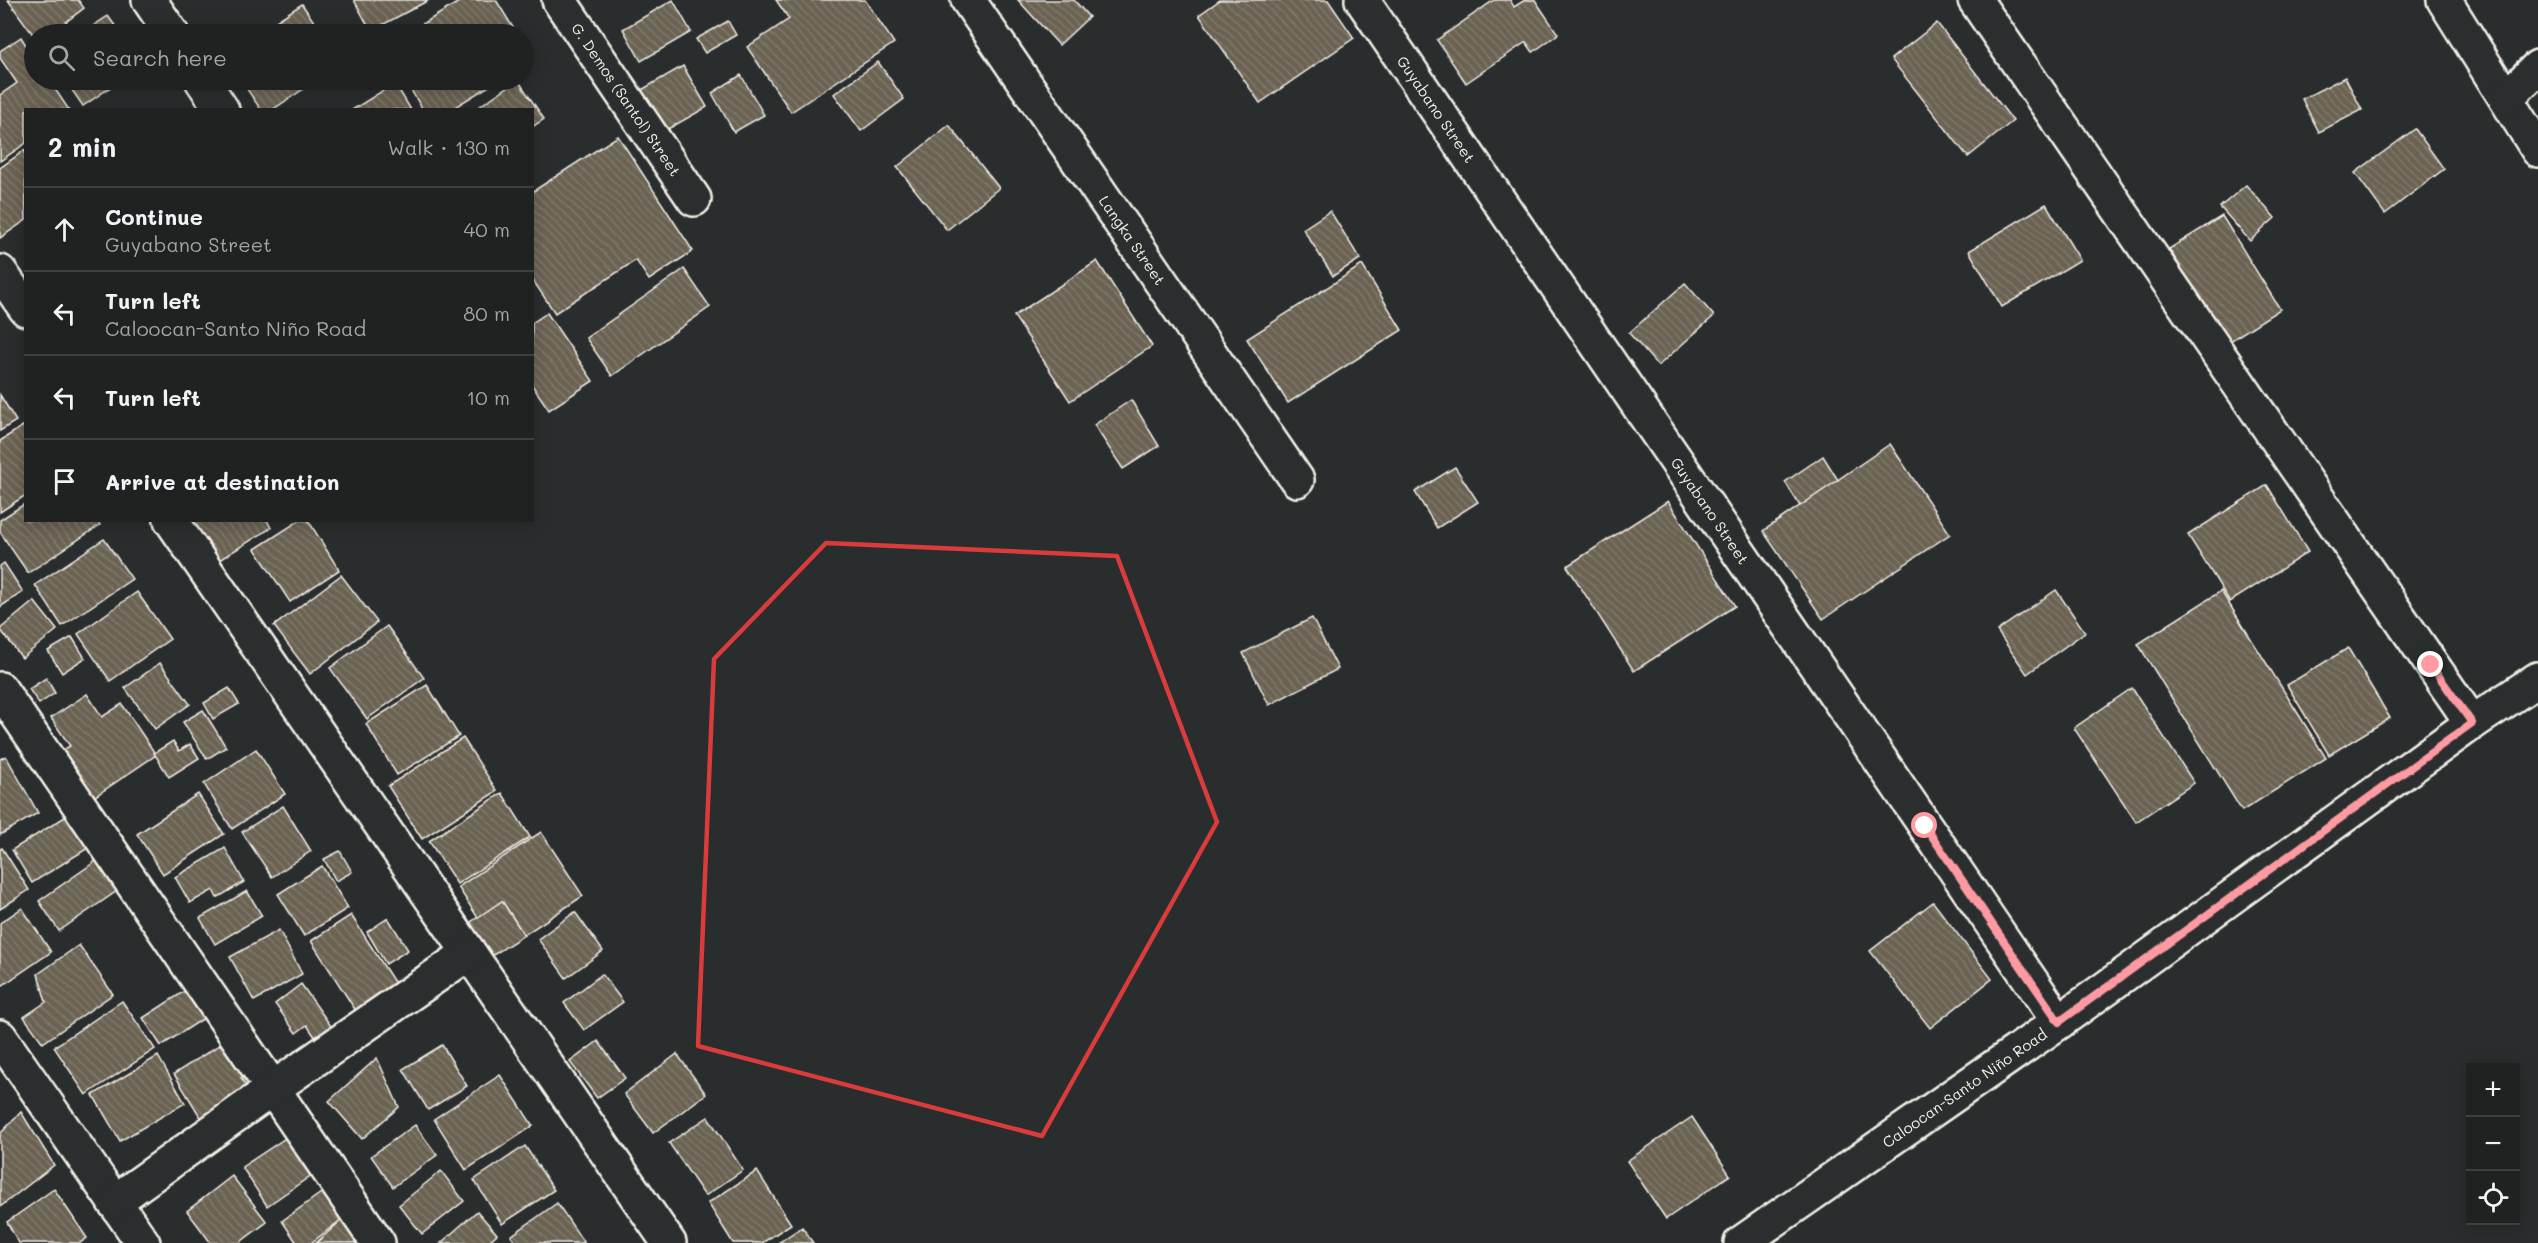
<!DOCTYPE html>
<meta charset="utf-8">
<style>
body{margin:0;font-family:Mali,sans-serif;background:#2d2f2f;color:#f1f3f6}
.controls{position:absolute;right:18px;bottom:18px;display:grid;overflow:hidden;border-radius:0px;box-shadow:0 3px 15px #0003}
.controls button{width:54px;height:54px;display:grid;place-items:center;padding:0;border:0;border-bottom:2px solid #3d3f40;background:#202222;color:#f1f3f6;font:30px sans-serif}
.stop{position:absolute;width:18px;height:18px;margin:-14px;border:4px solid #ff9aa2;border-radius:50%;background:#fff}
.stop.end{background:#ff9aa2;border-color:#fff;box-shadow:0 2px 6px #0008}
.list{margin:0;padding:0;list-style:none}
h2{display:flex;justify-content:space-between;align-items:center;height:78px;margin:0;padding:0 24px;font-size:26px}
h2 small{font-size:20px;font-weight:400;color:#a2a4a5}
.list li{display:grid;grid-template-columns:39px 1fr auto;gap:18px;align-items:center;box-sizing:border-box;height:84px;padding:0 24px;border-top:2px solid #3d3f40}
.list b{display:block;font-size:22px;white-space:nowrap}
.list p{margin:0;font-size:20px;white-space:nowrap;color:#a2a4a5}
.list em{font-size:20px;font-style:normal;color:#a2a4a5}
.icon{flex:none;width:33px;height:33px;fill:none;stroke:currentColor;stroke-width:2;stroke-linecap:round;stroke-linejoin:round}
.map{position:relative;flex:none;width:2538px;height:1243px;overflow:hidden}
.search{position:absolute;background:#202222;box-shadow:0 3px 15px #0003;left:24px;top:24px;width:510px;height:66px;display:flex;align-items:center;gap:15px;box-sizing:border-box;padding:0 21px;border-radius:33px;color:#a2a4a5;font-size:22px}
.panel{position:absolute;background:#202222;box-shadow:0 3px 15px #0003;left:24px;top:108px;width:510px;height:414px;border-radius:0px}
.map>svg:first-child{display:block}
</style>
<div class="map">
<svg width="2538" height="1243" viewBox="0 0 2538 1243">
<defs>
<pattern id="building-back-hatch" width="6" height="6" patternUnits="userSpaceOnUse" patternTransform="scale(1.5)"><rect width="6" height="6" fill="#6a6252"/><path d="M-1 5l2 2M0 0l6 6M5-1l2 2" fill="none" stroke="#80796b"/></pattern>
</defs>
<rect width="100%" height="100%" fill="#2a2d2e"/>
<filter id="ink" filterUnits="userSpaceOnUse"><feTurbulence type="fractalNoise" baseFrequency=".0167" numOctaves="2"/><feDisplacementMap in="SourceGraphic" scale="12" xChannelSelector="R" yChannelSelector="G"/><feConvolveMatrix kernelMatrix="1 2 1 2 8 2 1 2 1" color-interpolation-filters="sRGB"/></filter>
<g filter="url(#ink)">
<g fill="url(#building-back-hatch)" stroke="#f4f1e8" stroke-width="1.5">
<polygon points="8,0 78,0 84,8 50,34 34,34 34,36"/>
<polygon points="354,0 429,0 371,31"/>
<polygon points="462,0 496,0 517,34 406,34"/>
<polygon points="673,0 691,32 641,61 623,29"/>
<polygon points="776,0 865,0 894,43 791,112 747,47 789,19"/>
<polygon points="1018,0 1074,0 1089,17 1059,45"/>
<polygon points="1220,0 1328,0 1354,38 1260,103 1199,15"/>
<polygon points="1494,0 1510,0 1514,7 1525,0 1535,0 1558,34 1533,52 1526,42 1466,83 1437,40"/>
<polygon points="302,4 322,34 256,34"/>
<polygon points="108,16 121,34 81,34"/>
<polygon points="728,21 736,35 705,53 696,39"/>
<polygon points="1937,23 2013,121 1968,157 1891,59"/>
<polygon points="21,37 34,58 34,80 49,80 69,110 26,110 26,143 0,161 0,95 17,83 0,58 0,51"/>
<polygon points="878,62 904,99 861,131 834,94"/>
<polygon points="683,66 707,107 661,133 638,92"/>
<polygon points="741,75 764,115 734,132 712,93"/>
<polygon points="2345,77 2362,110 2319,132 2302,99"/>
<polygon points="65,80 121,80 83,106"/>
<polygon points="241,80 317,80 272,110 261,110"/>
<polygon points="405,80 499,80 450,110 423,110"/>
<polygon points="518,80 544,119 532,127 532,110 474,110"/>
<polygon points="395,83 411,110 352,110"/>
<polygon points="949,125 999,188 947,230 897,167"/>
<polygon points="2415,129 2444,169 2385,214 2355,173"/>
<polygon points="618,136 693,251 649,280 636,260 555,313 532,279 532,192"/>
<polygon points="25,150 26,220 0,238 0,168"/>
<polygon points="2246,185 2275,218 2250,241 2220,207"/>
<polygon points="2046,204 2080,260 2002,307 1969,251"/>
<polygon points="1330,211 1360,259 1333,276 1303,229"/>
<polygon points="2222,216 2280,309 2227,343 2169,249"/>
<polygon points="1097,261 1152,346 1070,401 1014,316"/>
<polygon points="1362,265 1402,330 1288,403 1247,339"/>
<polygon points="684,269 710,307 612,376 586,338"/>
<polygon points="1685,283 1714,316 1658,366 1629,333"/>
<polygon points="547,313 593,381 549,410 532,385 532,323"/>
<polygon points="0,395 16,421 0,431"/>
<polygon points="1131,400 1159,446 1123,469 1094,425"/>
<polygon points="26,424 26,495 0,512 0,441"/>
<polygon points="1890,444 1950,534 1823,619 1763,531"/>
<polygon points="1823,456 1838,480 1800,506 1785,482"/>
<polygon points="1455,467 1478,502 1437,528 1415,492"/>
<polygon points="2267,485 2308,552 2230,602 2188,535"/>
<polygon points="1668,501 1735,606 1634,671 1567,566"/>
<polygon points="26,503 26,520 97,520 100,525 28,573 0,532 0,520"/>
<polygon points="191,520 267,520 271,528 216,562"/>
<polygon points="300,520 308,520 339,570 290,602 255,549"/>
<polygon points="104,539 132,579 62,626 35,585"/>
<polygon points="4,563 23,592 0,607 0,566"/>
<polygon points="341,575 377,622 310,674 274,626"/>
<polygon points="2056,590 2085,632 2027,674 1997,631"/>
<polygon points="2221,591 2326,758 2242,811 2138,644"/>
<polygon points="137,592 170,639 110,681 78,634"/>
<polygon points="34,601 57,630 22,658 0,629"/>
<polygon points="1312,618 1338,669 1269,705 1243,653"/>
<polygon points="387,626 424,678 367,719 330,668"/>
<polygon points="72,637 85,658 62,673 48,651"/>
<polygon points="2348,648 2390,718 2329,755 2287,685"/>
<polygon points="160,663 190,704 155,729 125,688"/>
<polygon points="46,678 55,693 39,704 29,689"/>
<polygon points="427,685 459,736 397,775 366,724"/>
<polygon points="229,688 239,704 213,719 204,703"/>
<polygon points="2132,688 2194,783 2136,822 2074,728"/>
<polygon points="87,694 102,717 122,704 156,755 94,797 63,750 70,746 51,718"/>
<polygon points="203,710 226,747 207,759 183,722"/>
<polygon points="463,738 497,791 422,839 388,786"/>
<polygon points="173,741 179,751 190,744 199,758 169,777 154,753"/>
<polygon points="256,749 285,794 232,829 204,784"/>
<polygon points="6,756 38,813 0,835 0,759"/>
<polygon points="502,793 530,837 457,884 429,841"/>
<polygon points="198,794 224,834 163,874 137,834"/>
<polygon points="283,806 311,851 272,877 242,832"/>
<polygon points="76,810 96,843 32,883 12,850"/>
<polygon points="541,832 583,896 524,935 502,901 478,918 458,887"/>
<polygon points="2,848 29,890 0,909 0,849"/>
<polygon points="225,848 244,882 217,898 213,890 190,903 175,877"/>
<polygon points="340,851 352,872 336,881 324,859"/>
<polygon points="96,861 117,891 59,931 39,901"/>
<polygon points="322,866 348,908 304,936 278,894"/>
<polygon points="247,891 262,916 215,944 200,918"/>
<polygon points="502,901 524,935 487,959 465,926"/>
<polygon points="1933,902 1992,979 1930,1028 1870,951"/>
<polygon points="22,908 51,952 0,987 0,923"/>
<polygon points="575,912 603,951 566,978 538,939"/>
<polygon points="351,915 396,985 356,1011 311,941"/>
<polygon points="388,918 408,950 386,964 367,932"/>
<polygon points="279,930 302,974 254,1001 230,957"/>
<polygon points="79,945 113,994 43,1043 24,1017 46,1002 38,974"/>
<polygon points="602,974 623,1002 584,1030 564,1003"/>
<polygon points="301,984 333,1029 317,1040 307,1025 296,1033 275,1004"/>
<polygon points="194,985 212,1013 161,1046 143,1018"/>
<polygon points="122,1001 155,1049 86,1095 54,1047"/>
<polygon points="233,1036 254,1070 241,1078 252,1096 206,1126 174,1074"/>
<polygon points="598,1041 625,1078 597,1098 570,1062"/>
<polygon points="442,1045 467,1086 428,1110 403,1069"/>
<polygon points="677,1054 706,1094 653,1133 624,1094"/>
<polygon points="158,1056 185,1103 120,1141 93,1095"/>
<polygon points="377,1058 399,1107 362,1139 329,1101"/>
<polygon points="500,1075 533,1126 466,1170 434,1119"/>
<polygon points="21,1112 54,1165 0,1207 0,1134"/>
<polygon points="708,1117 743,1170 705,1196 669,1143"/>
<polygon points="1692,1117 1730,1175 1666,1219 1627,1161"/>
<polygon points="415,1125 437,1155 393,1187 371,1156"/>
<polygon points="293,1133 319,1170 267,1206 242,1167"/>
<polygon points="525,1146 554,1190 502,1224 474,1180"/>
<polygon points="441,1171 464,1201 422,1234 399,1205"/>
<polygon points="757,1171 791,1224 762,1243 733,1243 708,1203"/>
<polygon points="232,1176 267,1222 239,1243 211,1243 187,1211"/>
<polygon points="328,1188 346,1216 311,1243 297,1243 282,1221"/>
<polygon points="54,1189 87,1238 80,1243 19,1243 7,1222"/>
<polygon points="557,1203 584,1243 516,1243 511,1236"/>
<polygon points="477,1211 497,1234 487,1243 441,1243"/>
<polygon points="346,1216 373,1243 316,1243"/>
<polygon points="802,1227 813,1243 778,1243"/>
</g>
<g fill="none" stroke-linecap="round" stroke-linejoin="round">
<g stroke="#f4f1e8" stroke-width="38">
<g id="minor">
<polyline points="149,0 172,34"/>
<path id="s1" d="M559 0 694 199"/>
<path id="s2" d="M968 0 1297 480"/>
<path id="s3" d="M1362 0 2059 1022"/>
<polyline points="1975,0 2472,723"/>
<polyline points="2444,0 2538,150"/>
<polyline points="202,80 222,110"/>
<polyline points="2506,98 2538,67"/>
<polyline points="0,272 26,309"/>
<polyline points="171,520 669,1243"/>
<polyline points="0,689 378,1243"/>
<polyline points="0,1037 143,1243"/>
<polyline points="114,1202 272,1089 469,953"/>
</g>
</g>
<g stroke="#f4f1e8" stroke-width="38">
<g id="tertiary">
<path id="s4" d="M1741 1243 2059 1022 2472 723 2538 679"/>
</g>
</g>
<use href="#minor" stroke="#2a2d2e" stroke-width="33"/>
<use href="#tertiary" stroke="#2a2d2e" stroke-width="33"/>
</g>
</g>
<g fill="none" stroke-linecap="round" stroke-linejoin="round" filter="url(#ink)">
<polyline stroke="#ff9aa2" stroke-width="8" points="1925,826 2059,1022 2472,723 2431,665"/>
</g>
<path fill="none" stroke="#d93c3b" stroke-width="4.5" stroke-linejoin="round" d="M826 543 1117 556 1217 822 1042 1136 698 1046 714 659Z"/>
<g text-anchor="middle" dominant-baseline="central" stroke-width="4.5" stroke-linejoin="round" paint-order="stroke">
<g font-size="15" fill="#f4f1e8" stroke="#2a2d2e">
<text stroke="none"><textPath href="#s1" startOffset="120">G. Demos (Santol) Street</textPath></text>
<text stroke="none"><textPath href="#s3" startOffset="132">Guyabano Street</textPath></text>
<text stroke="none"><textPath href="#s2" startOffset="291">Langka Street</textPath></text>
<text stroke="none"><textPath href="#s3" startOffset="618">Guyabano Street</textPath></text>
<text stroke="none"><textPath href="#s4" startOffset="272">Caloocan-Santo Niño Road</textPath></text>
</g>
</g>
</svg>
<div class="controls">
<button>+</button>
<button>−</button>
<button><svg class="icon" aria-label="locate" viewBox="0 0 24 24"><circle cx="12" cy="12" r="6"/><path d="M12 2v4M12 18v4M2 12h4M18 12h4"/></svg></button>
</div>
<div class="stop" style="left:1925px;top:826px"></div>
<div class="stop end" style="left:2431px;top:665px"></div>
<div class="search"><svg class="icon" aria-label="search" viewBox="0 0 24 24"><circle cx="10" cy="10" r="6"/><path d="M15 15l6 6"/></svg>Search here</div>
<section class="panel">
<h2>2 min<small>Walk · 130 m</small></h2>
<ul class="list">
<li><svg class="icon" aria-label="ahead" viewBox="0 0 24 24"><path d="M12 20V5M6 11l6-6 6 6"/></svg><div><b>Continue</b><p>Guyabano Street</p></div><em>40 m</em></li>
<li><svg class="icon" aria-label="left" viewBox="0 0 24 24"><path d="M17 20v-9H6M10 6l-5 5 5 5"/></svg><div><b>Turn left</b><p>Caloocan-Santo Niño Road</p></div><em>80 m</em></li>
<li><svg class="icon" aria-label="left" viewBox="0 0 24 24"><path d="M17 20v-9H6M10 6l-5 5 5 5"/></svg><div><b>Turn left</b></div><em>10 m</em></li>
<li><svg class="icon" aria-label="arrive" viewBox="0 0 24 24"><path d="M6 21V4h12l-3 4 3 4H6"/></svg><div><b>Arrive at destination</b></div></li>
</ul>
</section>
</div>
